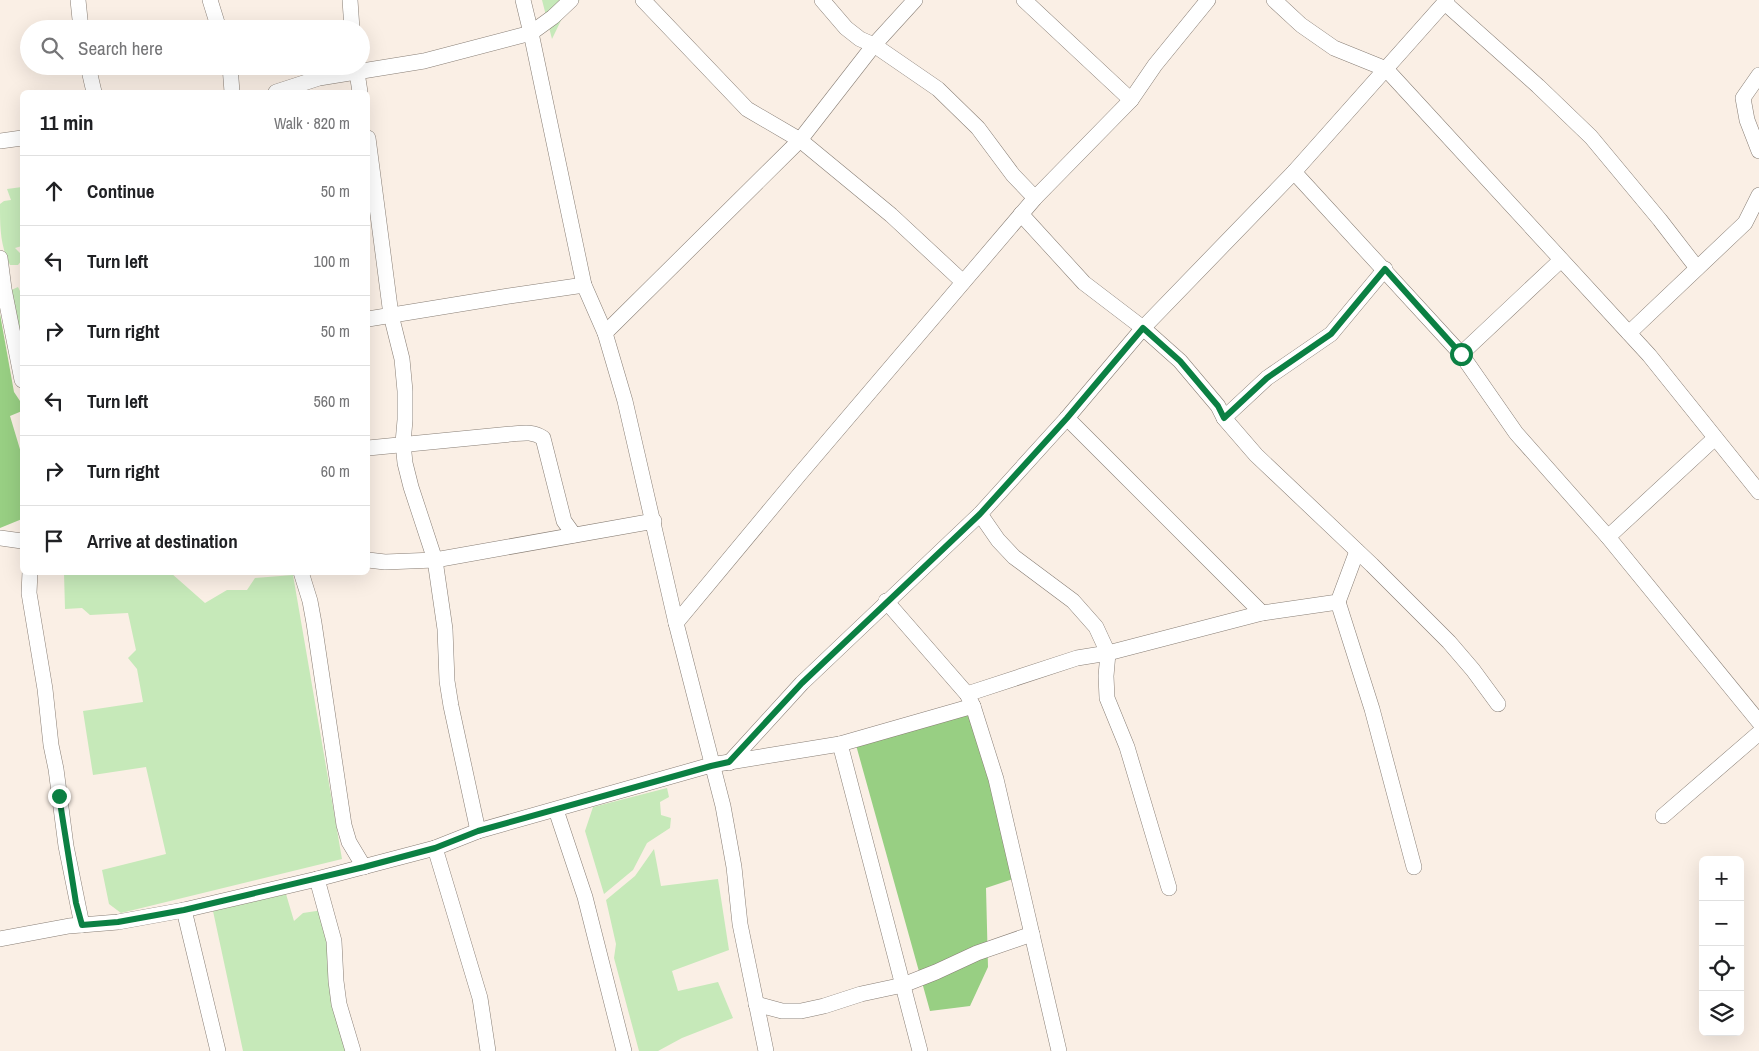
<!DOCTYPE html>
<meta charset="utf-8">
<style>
body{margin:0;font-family:"Archivo Narrow",sans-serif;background:#f2f2f2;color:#202124}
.controls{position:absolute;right:15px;bottom:15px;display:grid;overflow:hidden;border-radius:8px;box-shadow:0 5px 20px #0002}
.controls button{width:45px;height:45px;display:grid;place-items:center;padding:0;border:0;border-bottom:1px solid #e0e0e0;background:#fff;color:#202124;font:25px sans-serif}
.stop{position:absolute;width:15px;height:15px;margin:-11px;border:4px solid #0b8043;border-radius:50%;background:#fff}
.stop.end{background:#0b8043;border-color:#fff;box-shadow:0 1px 5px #0008}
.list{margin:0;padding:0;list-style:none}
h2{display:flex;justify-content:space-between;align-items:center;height:65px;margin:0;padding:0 20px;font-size:21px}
h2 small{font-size:16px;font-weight:400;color:#757577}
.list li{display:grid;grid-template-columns:32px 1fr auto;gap:15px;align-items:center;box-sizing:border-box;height:70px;padding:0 20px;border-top:1px solid #e0e0e0}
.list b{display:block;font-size:19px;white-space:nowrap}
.list em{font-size:16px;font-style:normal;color:#757577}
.icon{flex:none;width:28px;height:28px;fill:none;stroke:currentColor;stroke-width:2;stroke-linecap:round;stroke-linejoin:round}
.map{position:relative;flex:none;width:1759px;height:1051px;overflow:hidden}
.search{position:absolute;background:#fff;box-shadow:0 5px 20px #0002;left:20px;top:20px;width:350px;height:55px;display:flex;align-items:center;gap:12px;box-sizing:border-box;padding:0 18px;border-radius:28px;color:#757577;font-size:19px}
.panel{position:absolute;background:#fff;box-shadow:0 5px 20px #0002;left:20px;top:90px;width:350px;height:485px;border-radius:8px}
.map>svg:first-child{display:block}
</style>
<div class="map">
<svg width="1759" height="1051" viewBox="0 0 1759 1051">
<rect width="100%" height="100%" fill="#faefe5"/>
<g fill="#c6e9b9">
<polygon points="542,0 580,0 566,10 552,39"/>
<path d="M22 187V246L15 248 22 255V260L18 265H10C0 245 0 227 0 204L4 201 11 200 7 189Z"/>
<polygon points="18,287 22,295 22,360 7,292"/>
<polygon points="64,573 171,573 205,603 227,590 247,590 255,578 293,575 342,859 121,913 109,904 102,870 166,854 146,767 93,775 83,711 143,702 137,669 128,658 136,650 128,613 90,615 82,608 65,609"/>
<polygon points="667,788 669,797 660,802 661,815 671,818 670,828 647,843 633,870 604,894 585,831 593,807"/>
<polygon points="654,849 661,886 718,879 729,950 672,971 678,991 718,982 733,1018 682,1038 658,1051 639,1051 614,958 616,944 606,900 635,876"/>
<polygon points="286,894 294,921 303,913 323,910 348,1051 243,1051 213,911"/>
</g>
<g fill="#98cf83">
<polygon points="0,314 14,392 22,404 22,411 10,416 22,456 22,519 0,528"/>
<polygon points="970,709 1016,878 986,888 988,967 970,1006 930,1011 856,745"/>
</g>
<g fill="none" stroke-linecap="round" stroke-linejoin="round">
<g stroke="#887e75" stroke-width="16">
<g id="minor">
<polyline points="78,0 81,29"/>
<polyline points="210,0 219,29"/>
<polyline points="350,0 352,29"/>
<polyline points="523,0 531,33 584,285 605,333 625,401 676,623 723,806 734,867 740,924 766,1051"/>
<polyline points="643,0 747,109 800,140 891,215 963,282"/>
<polyline points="822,0 846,28 860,39 874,45 938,89 978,128 1013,175 1035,198"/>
<polyline points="1024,0 1131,100"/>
<polyline points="1274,0 1301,25 1334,48 1386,69 1649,355 1759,492"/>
<polyline points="1445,3 1538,86 1591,137 1660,220 1697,268"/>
<polyline points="88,66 94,92"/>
<polyline points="230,66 232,92"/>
<polyline points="356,66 360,92"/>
<polyline points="1759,75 1743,98 1747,120 1759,151"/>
<polyline points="276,92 319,78 424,61 531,33 553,17 571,0"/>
<polyline points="368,138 391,315 402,359 405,391 405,420 403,443 405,463 411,487 435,560 445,629 447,681 451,706 478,831"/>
<polyline points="0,141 22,138"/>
<polyline points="1294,172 1461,354 1516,433 1608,537 1759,722"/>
<polyline points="1021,214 1084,283 1143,328 1180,361 1218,406 1224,418 1256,455 1372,565 1449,642 1473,670 1498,704"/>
<polyline points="0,258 4,289 22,380"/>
<polyline points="368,319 509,296 584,285"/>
<polyline points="605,333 800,140 874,45 915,0"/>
<polyline points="1629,333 1745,223 1759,195"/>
<polyline points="1461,354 1561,260"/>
<polyline points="1067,418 1262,613"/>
<polyline points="1224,418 1267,378 1331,334 1385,269"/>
<path d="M368 448 511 434C523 433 533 431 543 438L564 521 574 535"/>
<polyline points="980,514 998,540 1014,557 1073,601 1096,627 1108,653 1106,676 1107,698 1127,747 1169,888"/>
<polyline points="1608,537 1715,438"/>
<polyline points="0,538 22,541"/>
<polyline points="368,560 385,562 435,560 654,521"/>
<polyline points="30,572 29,593 45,689 51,745 56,769 66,846 82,925"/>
<polyline points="301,572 310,601 314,623 344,825 349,842 364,867"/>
<polyline points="886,601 967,694 973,706 996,779 1059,1051"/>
<polyline points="1338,602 1372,709 1414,867"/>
<polyline points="676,623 799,475 1035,198 1131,100 1155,65 1208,0"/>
<polyline points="967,694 1077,658 1108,653 1262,613 1338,602 1357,551"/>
<polyline points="840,744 920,1051"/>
<polyline points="729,763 802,683 980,514 1067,418 1143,328 1294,172 1447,0"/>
<polyline points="556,810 585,897 624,1051"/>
<polyline points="1663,816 1759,733"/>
<polyline points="435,848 480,998 488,1051"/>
<polyline points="317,879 334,941 336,981 339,1004 353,1051"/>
<polyline points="184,910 218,1051"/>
<polyline points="0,939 69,926 118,922 184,910 317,879 435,848 478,831 711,765 840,744 973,706"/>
<polyline points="756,1004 782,1011 801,1011 824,1006 861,994 903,985 936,972 977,953 1032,934"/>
</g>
</g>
<use href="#minor" stroke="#fff" stroke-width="15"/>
</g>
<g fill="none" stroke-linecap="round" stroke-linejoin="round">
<polyline stroke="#0b8043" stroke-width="6" points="59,796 76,903 82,925 118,922 184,910 364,867 435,848 478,831 711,766 729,762 802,683 980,514 1067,418 1143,328 1180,361 1218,406 1224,418 1267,378 1331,334 1385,269 1461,354"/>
</g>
</svg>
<div class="controls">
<button>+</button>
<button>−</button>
<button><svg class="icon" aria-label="locate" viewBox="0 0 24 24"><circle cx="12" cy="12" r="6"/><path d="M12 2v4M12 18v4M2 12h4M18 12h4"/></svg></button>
<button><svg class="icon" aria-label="layers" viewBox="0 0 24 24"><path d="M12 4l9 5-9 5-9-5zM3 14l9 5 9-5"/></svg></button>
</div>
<div class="stop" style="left:1461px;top:354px"></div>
<div class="stop end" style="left:59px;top:796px"></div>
<div class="search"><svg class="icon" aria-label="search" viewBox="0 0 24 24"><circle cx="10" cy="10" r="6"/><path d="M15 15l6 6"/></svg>Search here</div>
<section class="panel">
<h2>11 min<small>Walk · 820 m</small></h2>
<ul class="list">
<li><svg class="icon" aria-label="ahead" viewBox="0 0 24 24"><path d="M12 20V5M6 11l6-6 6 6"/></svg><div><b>Continue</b></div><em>50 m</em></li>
<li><svg class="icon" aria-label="left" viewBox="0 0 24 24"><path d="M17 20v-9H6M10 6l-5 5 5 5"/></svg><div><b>Turn left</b></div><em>100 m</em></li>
<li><svg class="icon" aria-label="right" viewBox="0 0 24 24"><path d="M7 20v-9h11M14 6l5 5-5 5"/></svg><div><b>Turn right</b></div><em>50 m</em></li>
<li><svg class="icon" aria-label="left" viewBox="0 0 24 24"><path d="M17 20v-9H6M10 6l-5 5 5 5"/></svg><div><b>Turn left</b></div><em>560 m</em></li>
<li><svg class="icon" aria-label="right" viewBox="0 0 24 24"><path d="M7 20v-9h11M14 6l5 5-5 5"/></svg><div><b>Turn right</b></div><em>60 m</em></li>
<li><svg class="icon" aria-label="arrive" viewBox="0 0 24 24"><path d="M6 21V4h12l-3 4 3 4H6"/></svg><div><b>Arrive at destination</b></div></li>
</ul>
</section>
</div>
